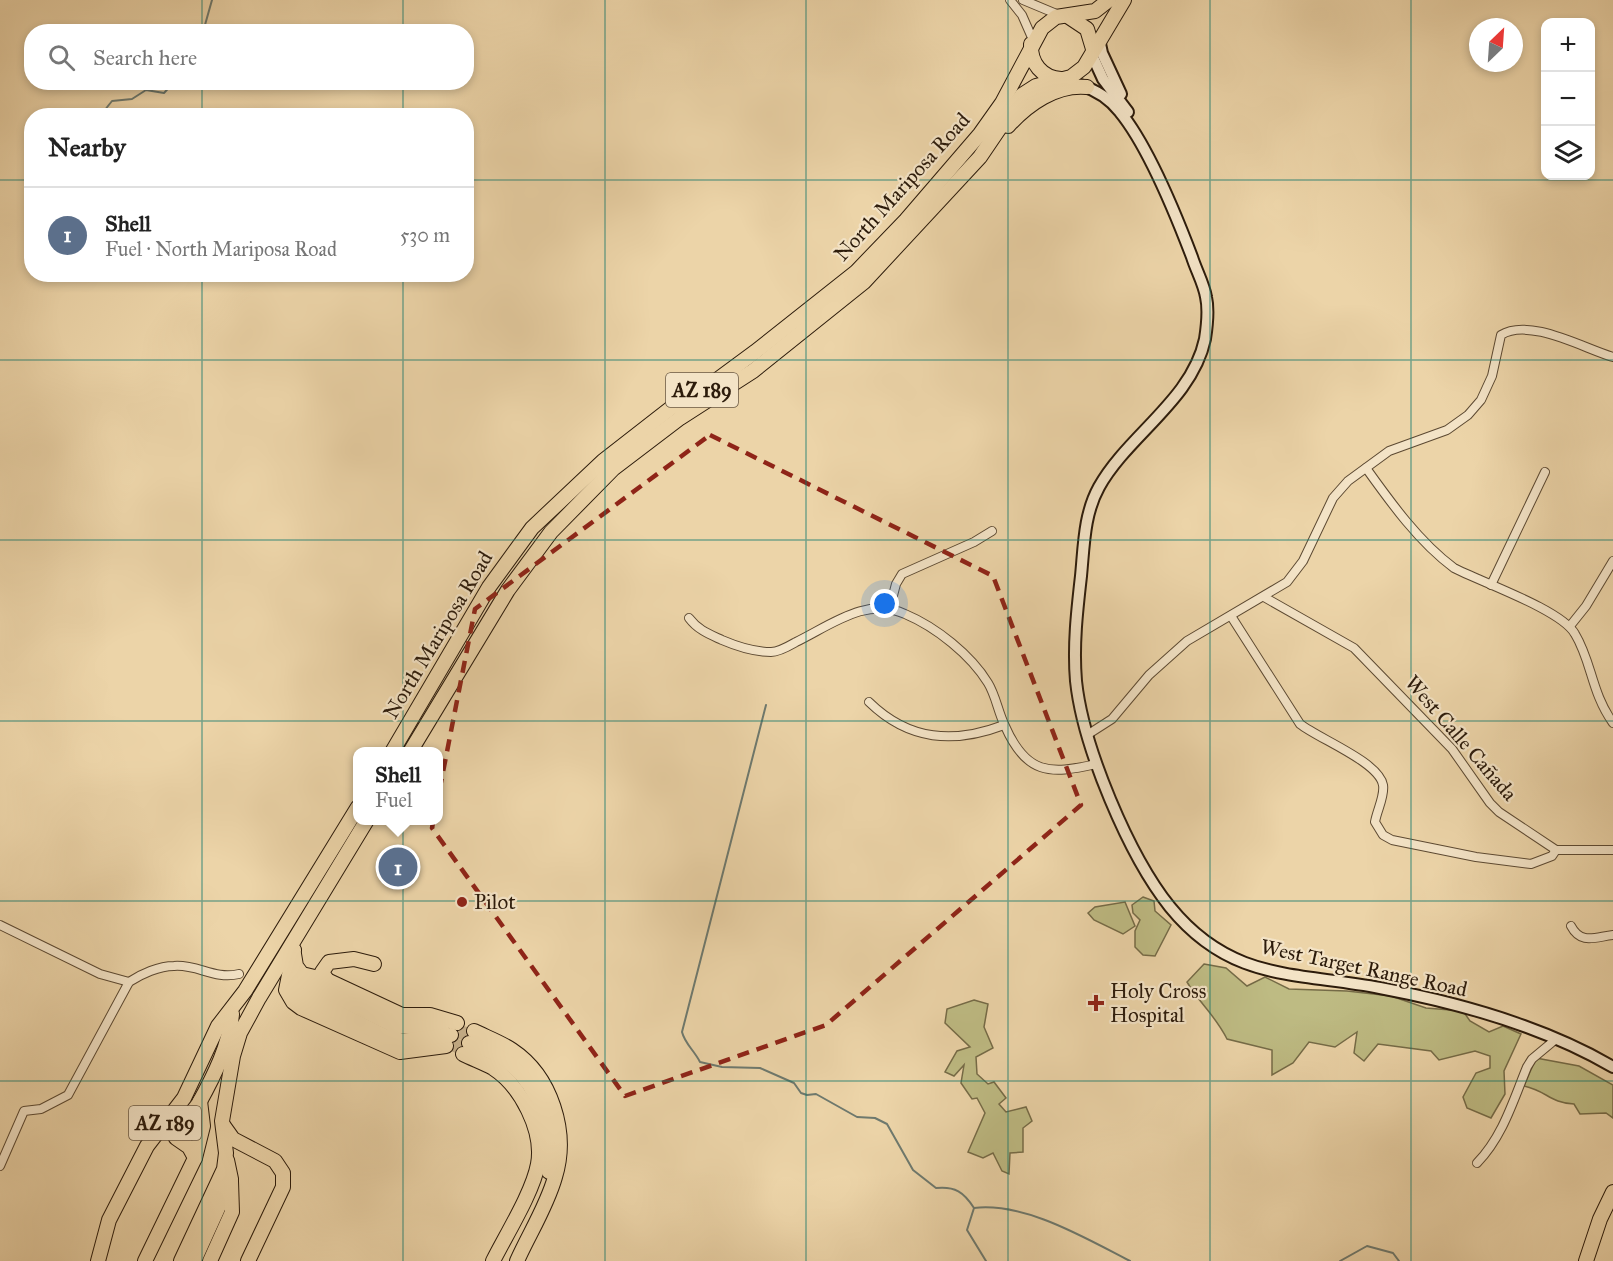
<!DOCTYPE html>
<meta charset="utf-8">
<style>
body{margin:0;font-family:"IM FELL Great Primer",serif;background:#f2f2f2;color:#222}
.controls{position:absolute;right:18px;top:18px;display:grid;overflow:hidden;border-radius:12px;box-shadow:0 3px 9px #0003}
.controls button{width:54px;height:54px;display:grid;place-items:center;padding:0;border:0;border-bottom:2px solid #e0e0e0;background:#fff;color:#222;font:30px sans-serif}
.compass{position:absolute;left:1469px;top:18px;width:54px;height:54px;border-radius:50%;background:#fff;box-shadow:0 3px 9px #0003;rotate:25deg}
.you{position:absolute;left:885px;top:604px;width:21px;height:21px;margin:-15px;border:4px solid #fff;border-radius:50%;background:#1a73e8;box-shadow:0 0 0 9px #1a73e833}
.badge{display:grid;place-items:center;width:39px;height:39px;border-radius:50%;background:#0b8043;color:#fff;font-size:20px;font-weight:700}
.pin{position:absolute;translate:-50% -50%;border:3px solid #fff;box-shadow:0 2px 6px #0006}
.popup{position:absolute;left:353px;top:747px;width:90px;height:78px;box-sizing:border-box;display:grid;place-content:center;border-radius:12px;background:#fff;filter:drop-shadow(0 2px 4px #0005);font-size:20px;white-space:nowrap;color:#767676}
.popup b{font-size:22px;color:#222}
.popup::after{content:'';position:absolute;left:50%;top:100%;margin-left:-12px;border:12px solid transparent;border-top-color:#fff}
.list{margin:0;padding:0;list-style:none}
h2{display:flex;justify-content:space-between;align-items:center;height:78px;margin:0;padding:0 24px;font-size:26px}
h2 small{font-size:20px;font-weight:400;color:#767676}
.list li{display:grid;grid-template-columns:39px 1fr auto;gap:18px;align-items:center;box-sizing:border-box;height:96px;padding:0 24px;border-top:2px solid #e0e0e0}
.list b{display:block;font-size:22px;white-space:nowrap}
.list p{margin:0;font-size:20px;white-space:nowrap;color:#767676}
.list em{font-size:20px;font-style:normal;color:#767676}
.icon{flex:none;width:33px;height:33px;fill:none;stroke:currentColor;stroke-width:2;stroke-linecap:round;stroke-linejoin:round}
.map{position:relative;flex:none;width:1613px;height:1261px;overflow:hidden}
.search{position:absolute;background:#fff;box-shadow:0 3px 9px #0003;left:24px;top:24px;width:450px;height:66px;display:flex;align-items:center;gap:15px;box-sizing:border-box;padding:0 21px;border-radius:24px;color:#767676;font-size:22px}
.panel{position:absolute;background:#fff;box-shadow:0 3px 9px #0003;left:24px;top:108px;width:450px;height:174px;border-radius:24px}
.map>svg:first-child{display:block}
</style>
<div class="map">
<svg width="1613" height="1261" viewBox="0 0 1613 1261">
<rect width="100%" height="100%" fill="#ecd4a8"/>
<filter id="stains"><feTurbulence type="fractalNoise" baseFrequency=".00333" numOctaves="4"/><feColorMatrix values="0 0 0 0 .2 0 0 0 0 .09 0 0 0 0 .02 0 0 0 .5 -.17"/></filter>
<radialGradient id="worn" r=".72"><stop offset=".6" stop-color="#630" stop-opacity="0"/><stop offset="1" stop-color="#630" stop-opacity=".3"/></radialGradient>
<g fill="#bebb83" stroke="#756b47" stroke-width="1.5">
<polygon points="1143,897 1154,901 1155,911 1171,925 1155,956 1143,955 1135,947 1135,931 1140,920 1133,913 1132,905"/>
<polygon points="1125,902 1135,926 1123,934 1094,920 1088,913 1095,907"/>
<path d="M1204 964 1226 968 1247 986 1265 977 1289 989 1347 991 1391 996 1426 1008 1463 1011 1470 1021 1489 1032 1503 1026 1521 1034 1504 1071 1505 1094 1491 1118 1467 1108 1463 1097 1476 1073 1490 1068V1056L1475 1051 1439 1060 1431 1051 1378 1044 1364 1061 1354 1053 1357 1032 1335 1047 1309 1042 1293 1063 1272 1075V1050L1227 1039C1215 1015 1200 1004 1187 982Z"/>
<polygon points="974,1000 988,1004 984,1027 993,1048 976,1057 977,1074 988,1084 994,1082 1006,1098 999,1104 1006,1112 1026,1107 1032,1121 1023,1128 1023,1152 1010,1153 1009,1174 1002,1171 993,1153 983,1158 968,1152 985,1113 977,1098 972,1099 961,1083 964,1065 954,1076 945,1072 957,1051 970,1047 945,1023 947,1009"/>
<path d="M1536 1058 1579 1066 1613 1085V1118L1606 1113 1580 1114 1574 1104C1550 1103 1547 1091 1524 1086Z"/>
</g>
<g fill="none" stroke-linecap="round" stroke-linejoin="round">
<g stroke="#6e796e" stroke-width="2">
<polyline points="203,32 212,0"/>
<polyline points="100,116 112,101 132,99 146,90 164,93 174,82"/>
<path d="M766 705 682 1032C685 1044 694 1050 700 1062L722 1067 760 1068 794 1083 801 1093 807 1095 816 1094 857 1117 875 1118 887 1124 913 1170 936 1188C955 1186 964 1192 974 1208"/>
<path d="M986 1261 967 1230 974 1208C1025 1202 1085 1238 1130 1261"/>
<polyline points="1340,1261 1367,1246 1393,1253 1399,1261"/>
</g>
<g stroke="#c6af89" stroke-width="14" stroke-dasharray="14 7" stroke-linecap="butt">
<polyline points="454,1029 472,1037"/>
<polyline points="448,1042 466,1050"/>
</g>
<g stroke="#5c4932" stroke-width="10">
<g id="street">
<polyline points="1010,0 1022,15 1033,40"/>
<polyline points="1023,0 1059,15"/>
<path d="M1366 468C1391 503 1419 542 1454 568 1481 582 1562 610 1575 634 1592 662 1591 692 1613 723"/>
<polyline points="1491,585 1545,472"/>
<polyline points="1264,597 1354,648 1452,749 1490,803 1499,812 1556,850 1613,850"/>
<polyline points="890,607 896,584 902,574 974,542 992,531"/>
<path d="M1231 616 1300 724C1319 739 1379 762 1383 785 1385 796 1377 810 1375 822L1383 835 1392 840 1476 857 1531 864 1552 856 1556 850"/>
<path d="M689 618C698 630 709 634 722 640 736 646 756 652 771 652 779 652 789 646 796 642 831 625 867 596 905 614 936 627 971 655 988 683 996 696 998 712 1005 726 1026 774 1049 775 1096 764"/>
<polyline points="1570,626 1586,606 1613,561"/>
<path d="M869 702C909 741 954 744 1004 725"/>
<path d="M1087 735 1112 719 1149 675 1187 641 1287 582 1303 561 1333 498 1348 481 1389 451 1447 430 1468 415 1481 400 1492 376 1501 335C1529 317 1585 349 1613 357"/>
<polyline points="0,925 100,974 129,982"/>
<path d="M1571 926C1581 945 1595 937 1613 935"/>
<path d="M1477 1163C1503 1136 1513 1101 1527 1067L1532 1059 1556 1039"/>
<path d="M0 1166 24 1111 41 1109 68 1095 129 982C141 974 159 966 174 966 198 964 214 980 239 974"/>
</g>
</g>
<g stroke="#2c1b0b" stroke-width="14">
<g id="secondary">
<polyline points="1099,39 1102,53 1121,94"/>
<polyline points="1092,55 1103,79 1128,112"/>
<path d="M1080 85C1096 90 1110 99 1120 112 1148 146 1176 215 1192 257 1196 270 1204 284 1206 297 1209 310 1207 326 1205 339 1192 400 1128 435 1099 487 1084 514 1084 545 1081 576 1077 611 1073 646 1076 681 1083 747 1129 856 1170 907 1231 982 1296 972 1380 988 1460 1003 1543 1026 1613 1067"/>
</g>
</g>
<g stroke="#2c1b0b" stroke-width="16">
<g id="highway">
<polyline points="1069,17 1087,29 1093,49"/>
<path d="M1031 44C1030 63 1042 78 1061 79"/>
<path d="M1008 126C1028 104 1056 84 1087 87"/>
<polyline points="392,752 489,587 532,528 603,461 671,408 713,383 755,352 856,272 906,220 980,134 1002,103 1042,28 1056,17 1095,11 1109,0"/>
<polyline points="410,752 508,590 551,532 613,469 680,418 753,371 864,282 980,157 1022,95 1036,86 1071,77 1084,67 1124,0"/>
<polyline points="294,950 286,990 293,1002 301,1008 400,1052 446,1046"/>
<polyline points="294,954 296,966 302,974 327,980 402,1015 430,1015 457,1023"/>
<polyline points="298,977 309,984 395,1026 442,1029"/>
<polyline points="291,979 292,987 298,993 385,1036 403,1041 451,1035"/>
<polyline points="327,980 322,972 329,962 354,959 374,964"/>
<path d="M474 1031C486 1037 500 1042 512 1050 551 1076 569 1132 555 1177 547 1206 529 1234 517 1261"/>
<path d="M469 1043C480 1048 493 1052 503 1059 542 1085 550 1129 549 1172"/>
<path d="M463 1054C473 1059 484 1063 493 1068 521 1086 544 1131 538 1164 533 1192 506 1235 493 1261"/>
<polyline points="223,1125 233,1139 275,1161 283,1173 283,1187 248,1261"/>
<polyline points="195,1158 203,1126 200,1101"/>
<polyline points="98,1261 109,1220 147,1146 184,1098 218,1026 245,991 358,807"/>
<path d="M145 1261 195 1158 189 1147 176 1138C178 1122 191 1116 199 1103 214 1076 230 1044 232 1014"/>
<polyline points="181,1261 224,1169 226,1153 222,1121 233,1056 240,1033 259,998 367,820"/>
<polyline points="194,1261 228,1186 231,1179 227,1160"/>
<polyline points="210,1261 232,1212 231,1181"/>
<polyline points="1586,1261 1600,1219 1613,1192"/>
</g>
</g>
<use href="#street" stroke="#f3e3c6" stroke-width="8"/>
<use href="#secondary" stroke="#f3e3c6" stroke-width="10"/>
<use href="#highway" stroke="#ecd4a8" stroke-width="14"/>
</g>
<path fill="none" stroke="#8f2418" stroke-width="4.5" stroke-dasharray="12 8" stroke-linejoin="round" d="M710 435 993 576 1081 805 826 1025 625 1096 432 828 475 609Z"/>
<path fill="none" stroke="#0f766e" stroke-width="1.5" stroke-opacity="0.55" d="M202 0V32M403 0V32M605 0V1261M806 0V1261M1008 0V1261M1210 0V1261M1411 0V1261M202 82V116M403 82V116M0 180H32M466 180H1613M202 274V1261M403 274V1261M0 360H1613M0 540H1613M0 721H1613M0 901H1613M0 1081H1613"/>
<g fill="#8f2418" stroke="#f3e3c6" stroke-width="2">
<circle cx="462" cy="902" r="6"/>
<path d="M1093 994h6v6h6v6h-6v6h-6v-6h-6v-6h6z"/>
</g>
<g text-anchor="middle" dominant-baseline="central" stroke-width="4.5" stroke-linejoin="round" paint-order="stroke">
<g fill="#f3e3c6" stroke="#685743" stroke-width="1.5">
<rect x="666" y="373" width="72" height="34" rx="4.5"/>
<rect x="129" y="1106" width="72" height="34" rx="4.5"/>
</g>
<g font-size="20" font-weight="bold" fill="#2c1b0b">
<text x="702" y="390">AZ 189</text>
<text x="165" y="1123">AZ 189</text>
</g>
<g font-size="21" fill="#2c1b0b" stroke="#f3e3c6">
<text transform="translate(902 187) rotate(-48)">North Mariposa Road</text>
<text transform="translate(438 635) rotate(-59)">North Mariposa Road</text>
<text transform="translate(1461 738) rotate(49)">West Calle Cañada</text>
<text transform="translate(1364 968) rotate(12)">West Target Range Road</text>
</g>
<g font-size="21" fill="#2c1b0b" stroke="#f3e3c6" text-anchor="start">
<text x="474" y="902">Pilot</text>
<text x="1110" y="991">Holy Cross<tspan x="1110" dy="24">Hospital</tspan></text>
</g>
</g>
<rect width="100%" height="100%" filter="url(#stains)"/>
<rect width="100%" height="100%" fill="url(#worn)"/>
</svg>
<div class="controls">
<button>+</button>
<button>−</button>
<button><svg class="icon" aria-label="layers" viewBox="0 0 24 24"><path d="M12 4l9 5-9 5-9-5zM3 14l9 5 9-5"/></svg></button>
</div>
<svg class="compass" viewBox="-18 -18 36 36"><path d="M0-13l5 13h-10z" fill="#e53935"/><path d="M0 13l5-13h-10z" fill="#767676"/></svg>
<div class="you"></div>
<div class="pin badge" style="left:398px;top:867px;background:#5c6f8a">1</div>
<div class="popup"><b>Shell</b>Fuel</div>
<div class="search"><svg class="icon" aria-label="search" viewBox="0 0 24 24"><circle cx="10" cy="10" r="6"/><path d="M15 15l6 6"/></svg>Search here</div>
<section class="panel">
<h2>Nearby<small></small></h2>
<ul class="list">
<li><span class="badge" style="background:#5c6f8a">1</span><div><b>Shell</b><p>Fuel · North Mariposa Road</p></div><em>530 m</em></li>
</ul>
</section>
</div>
